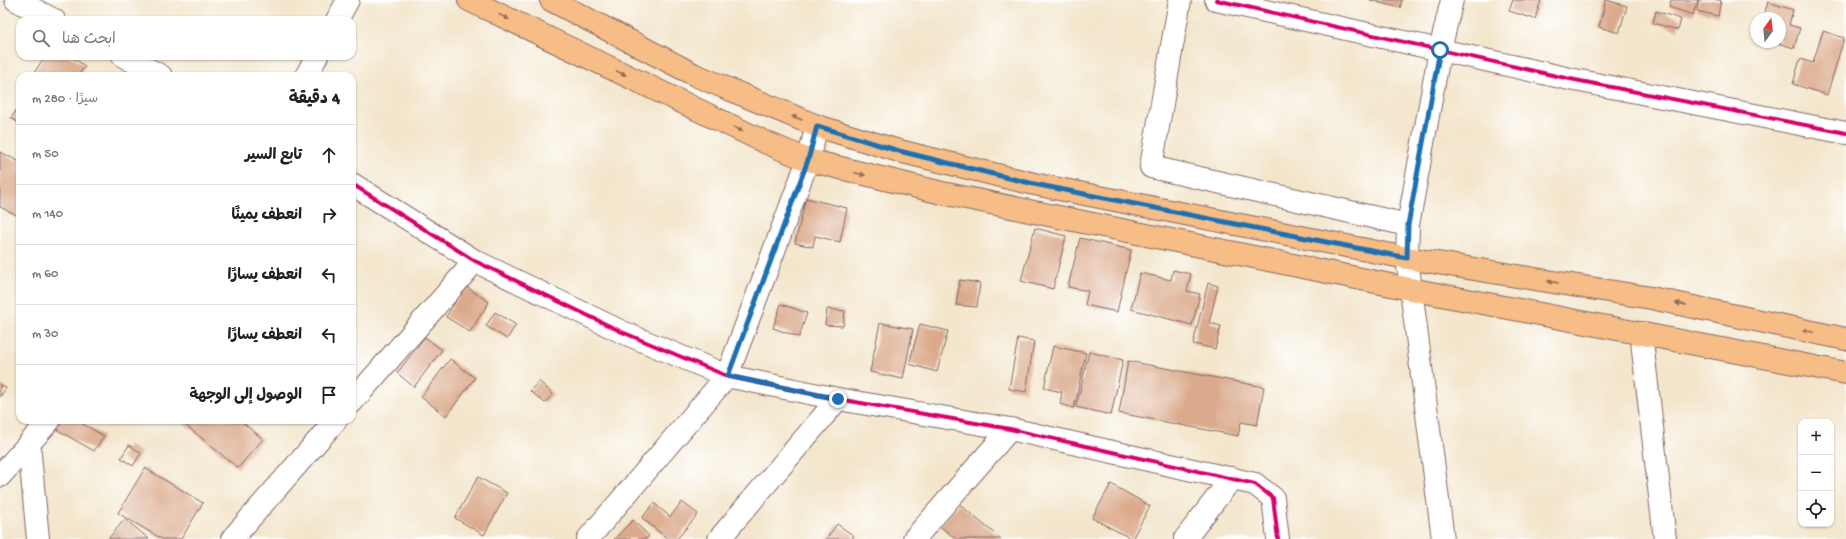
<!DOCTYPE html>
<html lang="ar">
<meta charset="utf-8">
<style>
body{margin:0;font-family:"Gochi Hand","Playpen Sans Arabic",sans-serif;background:#f6f6f6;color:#202124;direction:rtl}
.controls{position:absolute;right:12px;bottom:12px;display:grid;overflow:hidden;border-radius:8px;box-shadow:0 1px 3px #0004}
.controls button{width:36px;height:36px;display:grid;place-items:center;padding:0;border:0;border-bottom:1px solid #e0e0e0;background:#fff;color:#202124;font:20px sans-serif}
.compass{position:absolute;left:1750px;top:12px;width:36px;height:36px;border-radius:50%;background:#fff;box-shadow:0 1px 3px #0004;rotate:15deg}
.stop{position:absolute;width:12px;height:12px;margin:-9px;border:3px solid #1f6fb2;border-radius:50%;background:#fff}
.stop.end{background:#1f6fb2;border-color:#fff;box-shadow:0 1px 4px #0008}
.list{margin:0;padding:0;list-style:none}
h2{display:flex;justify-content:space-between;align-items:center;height:52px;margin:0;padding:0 16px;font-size:17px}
h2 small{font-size:13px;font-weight:400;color:#757577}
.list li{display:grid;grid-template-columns:26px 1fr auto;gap:12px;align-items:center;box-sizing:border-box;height:60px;padding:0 16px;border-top:1px solid #e0e0e0}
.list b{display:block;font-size:15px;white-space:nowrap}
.list em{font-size:13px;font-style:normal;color:#757577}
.icon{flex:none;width:22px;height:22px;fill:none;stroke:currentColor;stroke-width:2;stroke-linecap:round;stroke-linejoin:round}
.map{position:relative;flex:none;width:1846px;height:539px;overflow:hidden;direction:ltr}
.search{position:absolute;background:#fff;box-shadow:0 1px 3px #0004;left:16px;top:16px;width:340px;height:44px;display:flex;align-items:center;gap:10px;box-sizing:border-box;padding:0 14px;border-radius:12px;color:#757577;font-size:15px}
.panel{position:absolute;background:#fff;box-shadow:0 1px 3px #0004;left:16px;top:72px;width:340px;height:352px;border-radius:12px;direction:rtl}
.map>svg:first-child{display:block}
</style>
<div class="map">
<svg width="1846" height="539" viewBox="0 0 1846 539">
<rect width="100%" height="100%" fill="#fff"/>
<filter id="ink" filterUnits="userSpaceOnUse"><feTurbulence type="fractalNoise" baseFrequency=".025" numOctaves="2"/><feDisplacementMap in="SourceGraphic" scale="8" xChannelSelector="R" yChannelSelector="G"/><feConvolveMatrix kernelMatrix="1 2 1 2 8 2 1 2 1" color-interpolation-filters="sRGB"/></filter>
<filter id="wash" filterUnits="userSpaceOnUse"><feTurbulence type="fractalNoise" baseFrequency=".012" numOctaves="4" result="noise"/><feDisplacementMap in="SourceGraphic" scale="16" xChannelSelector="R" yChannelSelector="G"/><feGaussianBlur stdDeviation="0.9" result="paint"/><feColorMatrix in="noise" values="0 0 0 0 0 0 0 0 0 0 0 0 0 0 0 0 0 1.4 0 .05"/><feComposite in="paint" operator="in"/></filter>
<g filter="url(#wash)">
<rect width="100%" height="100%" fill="#f3e6cc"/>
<g id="blocks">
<g fill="#dbaa8c">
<polygon points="1370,0 1402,0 1400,8"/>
<polygon points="1513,0 1541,0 1535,19 1509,11"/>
<polygon points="1606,0 1627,6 1619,33 1599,27"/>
<polygon points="1671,0 1698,0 1693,15 1669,7"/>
<polygon points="1699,0 1721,0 1718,16 1697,11"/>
<polygon points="1768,2 1793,10 1789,25 1800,28 1794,48 1774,42 1780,42 1780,18 1763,18"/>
<polygon points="1656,11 1681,19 1678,30 1653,23"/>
<polygon points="1823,31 1844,38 1827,95 1793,84 1800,59 1813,63"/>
<polygon points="45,56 70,56 85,66 78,76 32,76"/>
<polygon points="20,105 20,124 11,118"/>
<polygon points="0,152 20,162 20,206 16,215 0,207"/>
<polygon points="806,198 847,208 840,242 815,236 813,247 795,243"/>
<polygon points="1035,228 1066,236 1053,289 1021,281"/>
<polygon points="1080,238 1131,250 1117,312 1085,305 1088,291 1068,287"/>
<polygon points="1173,270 1191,274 1187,291 1200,294 1192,325 1131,309 1140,273 1171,280"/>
<polygon points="960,280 980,283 977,307 956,305"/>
<polygon points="1208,283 1218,286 1209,323 1221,326 1215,349 1193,344"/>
<polygon points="465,286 489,302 470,332 446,317"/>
<polygon points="781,304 807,313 799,337 773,328"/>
<polygon points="827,309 845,311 843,326 825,325"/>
<polygon points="495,312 516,325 507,339 486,326"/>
<polygon points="880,323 913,329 903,379 870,372"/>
<polygon points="920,324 948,331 937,372 909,364"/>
<polygon points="425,337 442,350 414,387 397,373"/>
<polygon points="1018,338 1034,341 1026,392 1009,389"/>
<polygon points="1053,346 1086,353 1074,408 1060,404 1062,392 1044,388"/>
<polygon points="1089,352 1123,360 1111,415 1076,407"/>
<polygon points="450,359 475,378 446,416 421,397"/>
<polygon points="1128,361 1264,387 1257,425 1241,422 1238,436 1119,413"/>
<polygon points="539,381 553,394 545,403 530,391"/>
<polygon points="0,384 6,388 0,397"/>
<polygon points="59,420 76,420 104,436 94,451 54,428"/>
<polygon points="186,420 244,420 242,422 263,439 238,468 183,423"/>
<polygon points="129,445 141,453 133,466 121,458"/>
<polygon points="145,468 203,503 181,539 162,539 118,513"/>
<polygon points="478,477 507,493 484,535 455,518"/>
<polygon points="1111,484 1150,506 1132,539 1092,518"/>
<polygon points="682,502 698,514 677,539 668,539 642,518 654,503 670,517"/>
<polygon points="959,504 1001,539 956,539 940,526"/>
<polygon points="125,519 149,539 108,539"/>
<polygon points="633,520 649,536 646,539 614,539"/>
<polygon points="837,524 854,536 852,539 826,539"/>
</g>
</g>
</g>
<g filter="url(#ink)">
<use href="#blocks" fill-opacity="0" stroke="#856563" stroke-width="1"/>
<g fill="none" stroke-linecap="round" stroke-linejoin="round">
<g stroke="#856563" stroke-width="24">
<g id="minor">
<polyline points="16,0 54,20"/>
<polyline points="1180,0 1151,167 1408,225"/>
<polyline points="1216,0 1570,79 1846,133"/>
<polyline points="337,20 348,0"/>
<polyline points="123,56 161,76"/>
<polyline points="306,76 317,56"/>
<polyline points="352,184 475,261 622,332 727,376 838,399 1010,429 1255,484 1273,498 1278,539"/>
<polyline points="1641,333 1665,539"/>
<polyline points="352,402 475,261"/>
<polyline points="29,444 38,539"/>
<polyline points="0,476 50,420"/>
<polyline points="232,539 336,420"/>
<polyline points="588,539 727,376 808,160 817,126"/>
<polyline points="719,539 838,399"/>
<polyline points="914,539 1010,429"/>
<polyline points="1185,539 1232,478"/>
<polyline points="1443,539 1407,258 1408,225 1440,50 1452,0"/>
</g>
</g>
<g stroke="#856563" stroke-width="24">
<g id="major">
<polyline points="469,0 767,143 808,160 942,193 1410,289 1846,373"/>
<polyline points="551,0 695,75 817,126 899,151 1034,184 1407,258 1651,298 1846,339"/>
</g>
</g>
<use href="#minor" stroke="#fff" stroke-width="22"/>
<use href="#major" stroke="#f6be86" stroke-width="22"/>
<g stroke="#fff" stroke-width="6">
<g id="cycleway">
<polyline points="1216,0 1570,79 1846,133"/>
<polyline points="352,184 475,261 622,332 727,376 838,399 1010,429 1255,484 1273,498 1278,539"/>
</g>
</g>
<use href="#cycleway" stroke="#d6006c" stroke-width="4"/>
</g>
<defs><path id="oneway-solid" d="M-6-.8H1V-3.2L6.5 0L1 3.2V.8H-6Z"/></defs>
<g fill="#976754">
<use href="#oneway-solid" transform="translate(504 17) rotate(26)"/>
<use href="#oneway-solid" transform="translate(621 73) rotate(26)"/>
<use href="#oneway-solid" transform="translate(797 118) rotate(-157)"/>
<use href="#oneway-solid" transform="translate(738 129) rotate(26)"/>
<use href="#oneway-solid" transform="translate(860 174) rotate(15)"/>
<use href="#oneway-solid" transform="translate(1553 282) rotate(-171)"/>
<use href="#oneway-solid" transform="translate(1681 304) rotate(-168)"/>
<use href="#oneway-solid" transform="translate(1808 331) rotate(-168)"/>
</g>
</g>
<g fill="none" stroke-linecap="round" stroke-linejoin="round" filter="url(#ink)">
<polyline stroke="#1f6fb2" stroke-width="5" points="838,399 728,376 808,160 817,126 899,151 1034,184 1407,258 1408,225 1440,50"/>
</g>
</svg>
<div class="controls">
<button>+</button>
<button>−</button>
<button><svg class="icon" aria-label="locate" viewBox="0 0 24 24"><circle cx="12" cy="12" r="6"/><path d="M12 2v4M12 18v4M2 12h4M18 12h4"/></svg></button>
</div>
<svg class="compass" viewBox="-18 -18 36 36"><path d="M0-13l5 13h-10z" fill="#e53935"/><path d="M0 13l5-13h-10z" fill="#757577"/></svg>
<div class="stop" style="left:1440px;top:50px"></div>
<div class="stop end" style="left:838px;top:399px"></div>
<div class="search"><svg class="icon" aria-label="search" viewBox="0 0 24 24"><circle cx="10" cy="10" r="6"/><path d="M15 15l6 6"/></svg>ابحث هنا</div>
<section class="panel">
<h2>4 دقيقة<small>سيرًا · 280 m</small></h2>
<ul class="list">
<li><svg class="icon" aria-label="ahead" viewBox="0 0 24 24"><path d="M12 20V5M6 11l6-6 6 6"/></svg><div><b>تابع السير</b></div><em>50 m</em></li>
<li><svg class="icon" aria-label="right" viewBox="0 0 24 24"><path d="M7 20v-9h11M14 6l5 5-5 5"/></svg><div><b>انعطف يمينًا</b></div><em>140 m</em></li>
<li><svg class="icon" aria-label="left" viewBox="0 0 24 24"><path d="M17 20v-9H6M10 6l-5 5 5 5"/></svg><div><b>انعطف يسارًا</b></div><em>60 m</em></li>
<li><svg class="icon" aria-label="left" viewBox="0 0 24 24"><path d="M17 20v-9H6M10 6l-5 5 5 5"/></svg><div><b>انعطف يسارًا</b></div><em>30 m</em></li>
<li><svg class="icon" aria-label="arrive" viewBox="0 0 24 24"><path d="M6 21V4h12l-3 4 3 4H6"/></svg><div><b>الوصول إلى الوجهة</b></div></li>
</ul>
</section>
</div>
